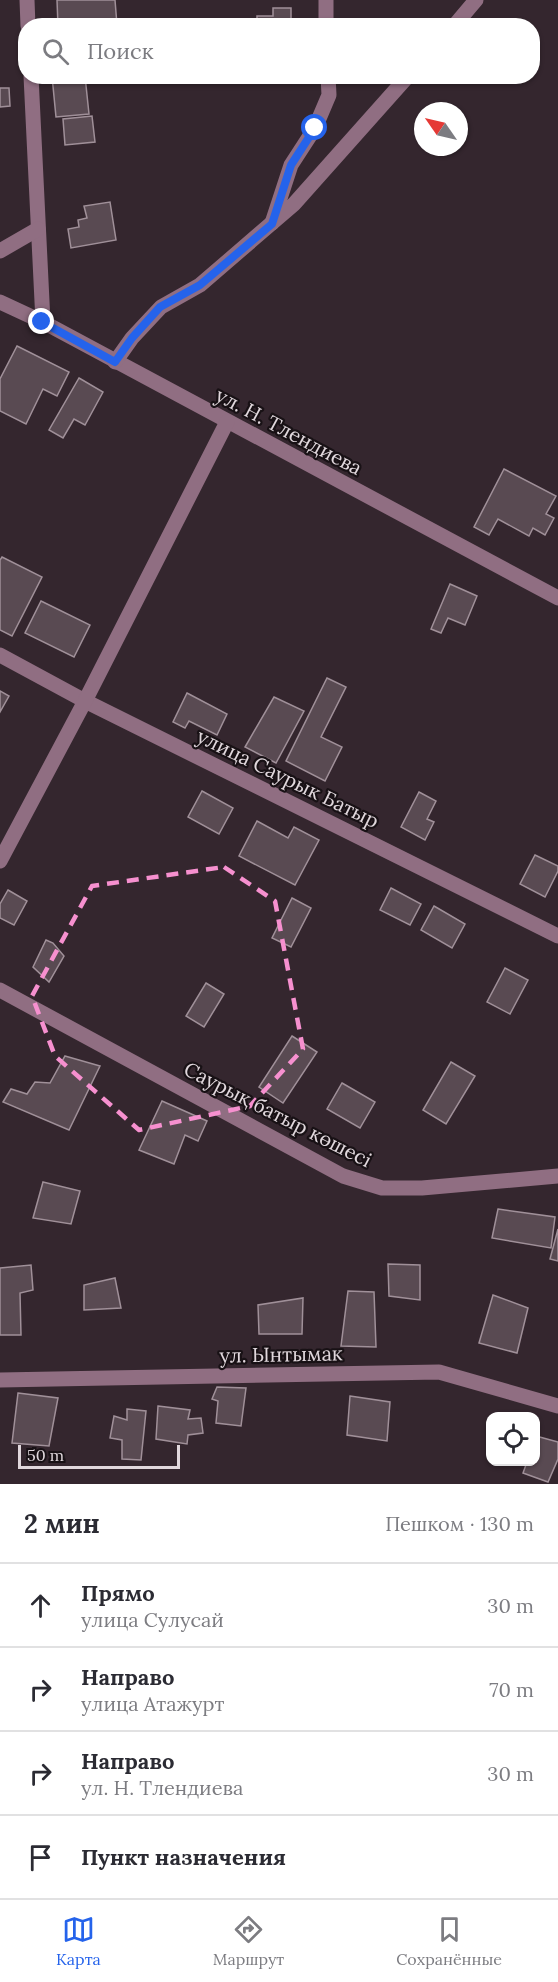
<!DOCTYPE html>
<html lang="ru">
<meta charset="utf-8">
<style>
body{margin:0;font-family:Lora,serif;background:#f7f7f7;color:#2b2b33}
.controls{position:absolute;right:18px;bottom:18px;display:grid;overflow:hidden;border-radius:12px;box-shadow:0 2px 4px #0004}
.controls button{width:54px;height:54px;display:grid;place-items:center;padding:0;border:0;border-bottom:2px solid #e1e1e2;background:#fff;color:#2b2b33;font:30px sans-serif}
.compass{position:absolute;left:414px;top:102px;width:54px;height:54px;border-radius:50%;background:#fff;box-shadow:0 2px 4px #0004;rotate:304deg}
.scale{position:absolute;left:18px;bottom:15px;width:162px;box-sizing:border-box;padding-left:6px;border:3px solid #e1d8dd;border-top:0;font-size:16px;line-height:21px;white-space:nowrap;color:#e1d8dd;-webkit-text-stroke:4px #181115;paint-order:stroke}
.stop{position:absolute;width:18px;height:18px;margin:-14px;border:4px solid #2563eb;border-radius:50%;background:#fff}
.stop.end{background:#2563eb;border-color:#fff;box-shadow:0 2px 6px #0008}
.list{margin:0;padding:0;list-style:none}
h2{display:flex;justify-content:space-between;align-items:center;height:78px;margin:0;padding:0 24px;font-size:26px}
h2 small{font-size:20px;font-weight:400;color:#7c7c81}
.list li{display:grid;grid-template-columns:39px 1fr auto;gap:18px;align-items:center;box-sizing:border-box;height:84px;padding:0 24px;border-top:2px solid #e1e1e2}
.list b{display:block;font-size:22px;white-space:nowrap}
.list p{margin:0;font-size:20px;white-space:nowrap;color:#7c7c81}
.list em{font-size:20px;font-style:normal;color:#7c7c81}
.icon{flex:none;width:33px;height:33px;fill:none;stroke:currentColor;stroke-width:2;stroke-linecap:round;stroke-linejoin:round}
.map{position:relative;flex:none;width:558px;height:1484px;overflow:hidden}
.search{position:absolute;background:#fff;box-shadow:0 2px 4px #0004;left:18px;right:18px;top:18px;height:66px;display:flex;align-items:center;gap:15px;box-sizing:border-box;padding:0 21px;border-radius:24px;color:#7c7c81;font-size:22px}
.sheet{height:414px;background:#fff}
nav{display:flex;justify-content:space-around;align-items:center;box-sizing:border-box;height:84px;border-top:2px solid #e1e1e2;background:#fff;font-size:16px;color:#7c7c81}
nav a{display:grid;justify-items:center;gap:3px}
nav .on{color:#2563eb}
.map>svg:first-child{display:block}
</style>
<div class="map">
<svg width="558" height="1484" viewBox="0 0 558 1484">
<rect width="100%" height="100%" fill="#34262e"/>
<g fill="#594a52" stroke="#a09099" stroke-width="1.5">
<polygon points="57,0 115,0 117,25 58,26"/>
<polygon points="273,8 291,8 291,26 257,26 257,16 273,16"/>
<polygon points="52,76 85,76 89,114 56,117"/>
<polygon points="0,88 9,88 10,106 0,107"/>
<polygon points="92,116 95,142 65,145 63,119"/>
<polygon points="110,202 116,240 71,248 68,229 79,227 78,220 87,218 84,206"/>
<polygon points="17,346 69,372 57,396 43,389 26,424 0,411 0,379"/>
<polygon points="79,378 103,392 85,425 74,419 63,438 49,430"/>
<polygon points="504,469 556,496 546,514 554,518 545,535 533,528 529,536 498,519 489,535 474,527"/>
<polygon points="2,557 42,577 12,636 0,630 0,560"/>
<polygon points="450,584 477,596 465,625 448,618 441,633 431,629"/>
<polygon points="41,601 90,625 74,657 25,633"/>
<polygon points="327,678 346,687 321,737 342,747 325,781 286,761"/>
<polygon points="0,691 9,696 0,712"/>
<polygon points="187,693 227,714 217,735 189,721 185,728 173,722"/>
<polygon points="274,697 304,711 276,763 245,747"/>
<polygon points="202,791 233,808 219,834 188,817"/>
<polygon points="419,792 436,801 427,819 434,822 425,840 401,827"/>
<polygon points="257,821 288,838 294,827 319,840 295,885 239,856"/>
<polygon points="535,855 558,866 558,871 545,897 520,884"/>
<polygon points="391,888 421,904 410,925 380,910"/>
<polygon points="8,890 27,901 14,925 0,918 0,904"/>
<polygon points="292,898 311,908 291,947 272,938"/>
<polygon points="434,906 465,924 452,948 421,930"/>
<polygon points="46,940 53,943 64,956 49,982 33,967"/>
<polygon points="505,968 528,980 510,1014 487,1002"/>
<polygon points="206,983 224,994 204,1027 186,1016"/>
<polygon points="292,1036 317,1052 283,1103 259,1087"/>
<polygon points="65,1056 100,1066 69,1130 3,1102 11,1089 27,1094 35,1082 50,1083"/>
<polygon points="451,1062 475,1076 446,1124 423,1110"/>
<polygon points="342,1083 375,1102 360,1128 327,1109"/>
<polygon points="162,1101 207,1121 198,1141 185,1135 174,1164 139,1150"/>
<polygon points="43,1182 80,1191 71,1224 33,1218"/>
<polygon points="498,1209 555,1217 551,1248 492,1238"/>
<polygon points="558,1229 558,1261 550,1259"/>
<polygon points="388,1264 420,1265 420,1300 389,1296"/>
<polygon points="31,1265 33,1290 20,1293 21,1335 0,1335 0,1268"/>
<polygon points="115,1278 121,1308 84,1310 84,1285"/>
<polygon points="348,1291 374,1292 376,1347 341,1346"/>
<polygon points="493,1295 528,1308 517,1353 479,1343"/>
<polygon points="303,1298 302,1334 259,1334 258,1305"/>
<polygon points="217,1387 246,1388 241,1426 216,1423 218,1401 212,1399"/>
<polygon points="18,1393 58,1398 49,1446 12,1443"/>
<polygon points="350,1396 390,1402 387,1441 347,1435"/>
<polygon points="158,1406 190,1410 188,1419 201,1418 203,1433 188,1435 187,1444 156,1439"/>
<polygon points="127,1409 146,1411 141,1460 122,1459 122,1440 110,1438 114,1416 127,1420"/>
<polygon points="536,1436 558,1442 558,1459 548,1482 523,1473 527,1462 536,1462"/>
</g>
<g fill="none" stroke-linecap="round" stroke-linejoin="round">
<g stroke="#906e82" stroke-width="15">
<polyline points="27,0 28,26"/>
<polyline points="326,0 326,26"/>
<polyline points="454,26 476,0"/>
<polyline points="31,76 43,322"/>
<polyline points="272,223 291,165 315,128 329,95 328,76"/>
<polyline points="0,251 38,229"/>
<polyline points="0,302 43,322 558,598"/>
<polyline points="115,362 132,338 161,307 200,285 294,204 408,76"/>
<polyline points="0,655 85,701 558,936"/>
<polyline points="0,861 85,701 227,422"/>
<polyline points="0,990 343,1176 382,1188 422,1188 558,1176"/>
<polyline points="0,1380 439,1372 558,1406"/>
</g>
</g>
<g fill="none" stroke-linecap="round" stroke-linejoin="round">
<polyline stroke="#2563eb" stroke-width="8" points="42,322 115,362 132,338 160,307 200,285 272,224 291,165 315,128"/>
</g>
<path fill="none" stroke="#f690cf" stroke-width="4.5" stroke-dasharray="12 8" stroke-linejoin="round" d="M224 867 275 901 303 1049 250 1106 139 1130 55 1056 32 996 92 886Z"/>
<g text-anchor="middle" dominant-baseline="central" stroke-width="4.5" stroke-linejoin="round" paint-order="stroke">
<g font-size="20" fill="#e1d8dd" stroke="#181115">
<text transform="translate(289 431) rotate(28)">ул. Н. Тлендиева</text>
<text transform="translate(288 778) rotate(26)">улица Саурык Батыр</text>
<text transform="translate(278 1114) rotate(27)">Саурық батыр көшесі</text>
<text transform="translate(281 1354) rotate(-1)">ул. Ынтымак</text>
</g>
</g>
</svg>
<div class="controls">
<button><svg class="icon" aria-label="locate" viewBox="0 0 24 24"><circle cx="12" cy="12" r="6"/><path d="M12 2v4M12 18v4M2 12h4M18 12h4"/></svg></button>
</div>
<svg class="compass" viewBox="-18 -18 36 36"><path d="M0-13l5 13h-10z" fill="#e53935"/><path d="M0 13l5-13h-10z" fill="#7c7c81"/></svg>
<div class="scale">50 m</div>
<div class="stop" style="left:315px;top:128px"></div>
<div class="stop end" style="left:42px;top:322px"></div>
<div class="search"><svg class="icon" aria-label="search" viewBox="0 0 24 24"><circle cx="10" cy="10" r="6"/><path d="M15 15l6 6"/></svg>Поиск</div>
</div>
<section class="sheet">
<h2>2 мин<small>Пешком · 130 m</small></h2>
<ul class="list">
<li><svg class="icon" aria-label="ahead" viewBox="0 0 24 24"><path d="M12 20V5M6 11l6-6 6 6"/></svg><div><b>Прямо</b><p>улица Сулусай</p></div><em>30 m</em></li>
<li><svg class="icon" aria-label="right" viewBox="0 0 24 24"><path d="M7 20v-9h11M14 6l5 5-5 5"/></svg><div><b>Направо</b><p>улица Атажурт</p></div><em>70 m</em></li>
<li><svg class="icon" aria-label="right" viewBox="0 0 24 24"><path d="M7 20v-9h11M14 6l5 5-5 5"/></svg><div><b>Направо</b><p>ул. Н. Тлендиева</p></div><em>30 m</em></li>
<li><svg class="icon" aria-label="arrive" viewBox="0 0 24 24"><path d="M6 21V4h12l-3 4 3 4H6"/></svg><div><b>Пункт назначения</b></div></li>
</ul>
</section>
<nav>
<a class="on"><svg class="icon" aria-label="map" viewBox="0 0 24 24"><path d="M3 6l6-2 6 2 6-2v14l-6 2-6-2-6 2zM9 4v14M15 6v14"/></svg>Карта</a>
<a><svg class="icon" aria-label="directions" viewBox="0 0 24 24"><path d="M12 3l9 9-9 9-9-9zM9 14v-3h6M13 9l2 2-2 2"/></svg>Маршрут</a>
<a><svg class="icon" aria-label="saved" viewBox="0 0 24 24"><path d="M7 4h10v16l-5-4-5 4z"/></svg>Сохранённые</a>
</nav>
